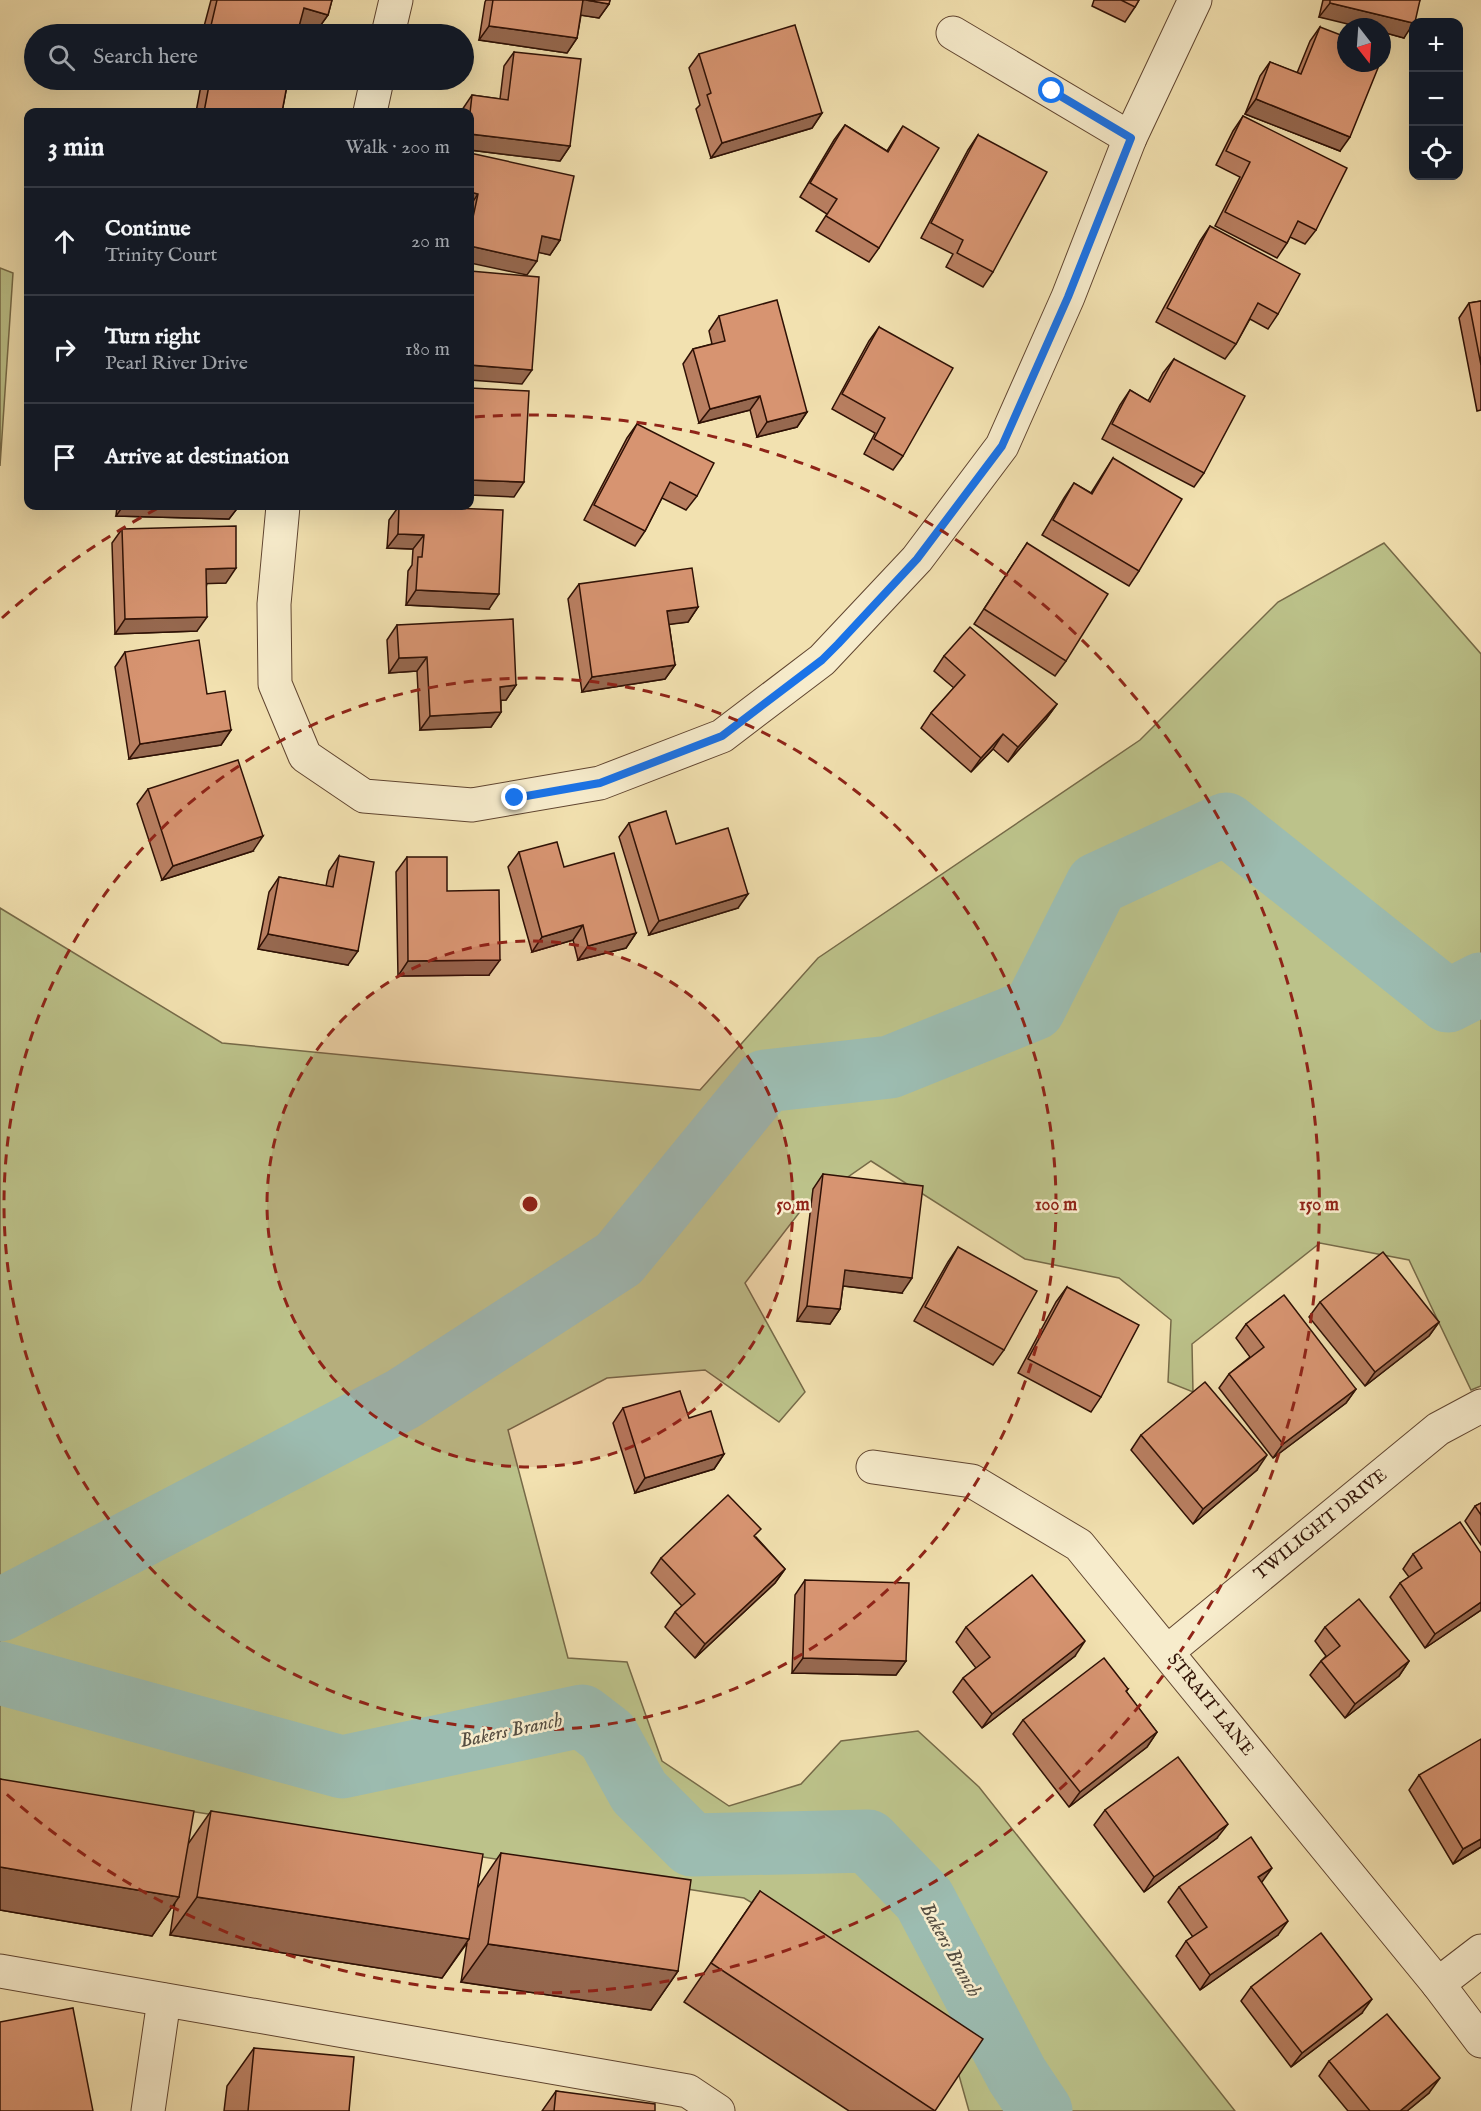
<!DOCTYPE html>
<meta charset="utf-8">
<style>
body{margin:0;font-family:"IM FELL English",serif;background:#20242c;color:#f1f3f6}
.controls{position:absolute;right:18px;top:18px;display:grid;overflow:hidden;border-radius:12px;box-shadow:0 6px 24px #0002}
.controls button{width:54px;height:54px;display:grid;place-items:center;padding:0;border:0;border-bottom:2px solid #363941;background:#171b24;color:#f1f3f6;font:30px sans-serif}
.compass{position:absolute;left:1337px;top:18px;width:54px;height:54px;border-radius:50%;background:#171b24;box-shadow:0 6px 24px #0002;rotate:163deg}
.stop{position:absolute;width:18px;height:18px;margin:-14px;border:4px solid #1a73e8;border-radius:50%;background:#fff}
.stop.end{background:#1a73e8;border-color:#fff;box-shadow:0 2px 6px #0008}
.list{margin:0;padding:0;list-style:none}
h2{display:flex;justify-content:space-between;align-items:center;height:78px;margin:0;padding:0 24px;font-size:26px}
h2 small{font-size:20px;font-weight:400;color:#9ea1a6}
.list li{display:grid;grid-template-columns:39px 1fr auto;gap:18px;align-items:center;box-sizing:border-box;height:108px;padding:0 24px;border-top:2px solid #363941}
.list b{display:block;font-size:22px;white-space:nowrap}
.list p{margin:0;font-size:20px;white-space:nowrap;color:#9ea1a6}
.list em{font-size:20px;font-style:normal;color:#9ea1a6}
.icon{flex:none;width:33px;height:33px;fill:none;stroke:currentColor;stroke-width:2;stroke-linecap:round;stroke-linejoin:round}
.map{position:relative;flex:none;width:1481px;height:2111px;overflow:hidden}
.search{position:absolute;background:#171b24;box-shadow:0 6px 24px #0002;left:24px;top:24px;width:450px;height:66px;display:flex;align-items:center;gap:15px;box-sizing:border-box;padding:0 21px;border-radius:33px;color:#9ea1a6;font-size:22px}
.panel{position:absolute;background:#171b24;box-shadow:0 6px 24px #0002;left:24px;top:108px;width:450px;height:402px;border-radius:12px}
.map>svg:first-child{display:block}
</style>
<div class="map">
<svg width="1481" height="2111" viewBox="0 0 1481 2111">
<rect width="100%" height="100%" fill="#f2e1b0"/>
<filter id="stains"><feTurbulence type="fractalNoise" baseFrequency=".00333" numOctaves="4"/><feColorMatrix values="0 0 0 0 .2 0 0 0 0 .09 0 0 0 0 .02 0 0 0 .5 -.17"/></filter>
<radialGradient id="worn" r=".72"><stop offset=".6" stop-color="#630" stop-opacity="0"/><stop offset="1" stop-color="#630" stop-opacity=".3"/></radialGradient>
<g fill="#bcc28a" stroke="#766a48" stroke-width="1.5">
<polygon points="0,268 13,273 0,466"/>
<polygon points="1384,543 1481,654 1481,1386 1471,1390 1409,1260 1320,1243 1192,1344 1193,1392 1168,1382 1171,1320 1119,1278 1025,1259 871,1161 802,1209 745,1283 805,1392 779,1422 705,1370 607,1378 508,1430 568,1658 627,1662 662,1761 729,1806 801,1784 841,1741 918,1731 979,1787 1235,2111 969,2111 942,2015 744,1898 170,1808 0,1780 0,908 222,1043 700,1090 818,958 1140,740 1278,602"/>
</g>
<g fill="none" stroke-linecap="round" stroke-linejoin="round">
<g stroke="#9cbcb1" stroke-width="63">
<polyline points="0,1610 403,1399 619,1259 765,1081 890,1067 1034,1009 1097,884 1226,824 1448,1001 1481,984"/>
<polyline points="0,1673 342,1767 582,1716 608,1736 639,1792 692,1845 868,1841 924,1899 1017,2075 1041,2111"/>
</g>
<g stroke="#604530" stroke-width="35">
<g id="minor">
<polyline points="953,33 1130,138"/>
<polyline points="388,34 396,0"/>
<polyline points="370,112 377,80"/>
<polyline points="283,506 274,604 275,684 305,756 364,796 472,805 600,783 722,736 822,660 917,559 1002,446 1068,297 1130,138 1195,0"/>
<polyline points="873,1467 972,1481 1079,1545 1438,1984 1481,2041"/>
<polyline points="1167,1652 1438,1429 1481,1406"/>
<polyline points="0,1971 688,2091 718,2111"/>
<polyline points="1438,1984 1481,1951"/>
<polyline points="148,2111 164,2000"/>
</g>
</g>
<use href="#minor" stroke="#f7eccc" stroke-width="33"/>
</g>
<g fill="#b97f61" stroke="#2f1105" stroke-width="1.5">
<polygon points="211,0 332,0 328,15 318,29 300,24 297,34 202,34"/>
<polygon points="486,0 610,0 609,4 599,18 581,15 577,38 567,53 479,40 485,2"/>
<polygon points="1094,0 1139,0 1135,7 1125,22 1092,6"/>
<polygon points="1323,0 1420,0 1404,38 1382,32 1382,27 1319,17"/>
<polygon points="1320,27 1340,151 1245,114 1260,76 1270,62 1297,73 1310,41"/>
<polygon points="514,52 570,146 560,161 470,150 470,112 461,112 462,110 472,95 500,99 504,66"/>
<polygon points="699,54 822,113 812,128 711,158 696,109 700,105 689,68"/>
<polygon points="202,80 288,80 282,112 196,112"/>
<polygon points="1243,116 1316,230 1305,244 1290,237 1287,243 1277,258 1215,226 1240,177 1216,165 1233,131"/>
<polygon points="845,125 887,151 903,126 879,248 869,262 816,231 827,214 800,197 834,140"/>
<polygon points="978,135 993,272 983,287 946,267 953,254 921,238 968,150"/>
<polygon points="470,153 560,240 550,255 539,252 470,263"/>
<polygon points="1210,226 1278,314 1268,329 1250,319 1236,344 1225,359 1156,322 1200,241"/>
<polygon points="1481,301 1481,410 1477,411 1459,318 1469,303"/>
<polygon points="719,316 807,412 797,427 757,437 750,410 699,423 683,364 693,349 712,344 709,331"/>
<polygon points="879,327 903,456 893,470 864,454 875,433 832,409 869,341"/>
<polygon points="1174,359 1204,473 1194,487 1102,439 1120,405 1130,390 1148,401 1163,373"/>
<polygon points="637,424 697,496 686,510 662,498 645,531 635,546 584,520 627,438"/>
<polygon points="1113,458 1139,571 1129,586 1042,535 1064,498 1074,483 1091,493"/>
<polygon points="117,506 239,506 229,519 116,516"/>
<polygon points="399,506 489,609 406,605 408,571 412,565 413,549 387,548 389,520"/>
<polygon points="122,529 226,583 207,583 197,631 115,634 112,543"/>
<polygon points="1027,543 1066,661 1055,676 974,624"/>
<polygon points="579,584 698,607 688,622 669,624 675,665 665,679 582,692 568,599"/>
<polygon points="397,625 516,685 506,700 501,700 501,712 491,727 420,730 417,671 389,673 387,640"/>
<polygon points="125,652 207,694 231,730 221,745 129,759 115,667"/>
<polygon points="944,656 1057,704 1046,719 1008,762 993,749 971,772 921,728 931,713 954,688 934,671"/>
<polygon points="148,789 253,851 162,880 137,804"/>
<polygon points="629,823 676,844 738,908 649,935 619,837"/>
<polygon points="519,852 564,867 636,933 626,948 578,960 573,940 532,952 508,867"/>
<polygon points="339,856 348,965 258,949 269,892 279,877 326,886 329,871"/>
<polygon points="407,857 447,891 489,975 398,976 396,872"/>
<polygon points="823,1174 902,1293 843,1286 840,1309 830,1324 797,1321 813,1189"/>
<polygon points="958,1247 1004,1350 993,1365 914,1321 948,1262"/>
<polygon points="1067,1287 1101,1397 1091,1412 1018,1373 1056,1302"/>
<polygon points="1320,1302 1439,1322 1429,1336 1365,1386 1309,1317"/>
<polygon points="1246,1324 1356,1389 1346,1403 1273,1458 1219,1388 1229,1374 1250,1357 1236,1338"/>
<polygon points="623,1408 689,1418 724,1454 714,1469 635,1493 613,1423"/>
<polygon points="1141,1435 1257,1470 1193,1524 1131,1450"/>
<polygon points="1481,1503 1481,1545 1465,1521 1475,1506"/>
<polygon points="756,1537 785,1569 775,1583 695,1658 665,1627 675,1612 682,1606 651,1573 661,1558"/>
<polygon points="1413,1554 1481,1610 1425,1648 1390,1597 1400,1583 1409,1577 1403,1569"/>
<polygon points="805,1580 906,1661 896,1675 792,1673 795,1595"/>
<polygon points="966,1627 1075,1656 982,1728 953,1692 963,1678 976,1668 956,1642"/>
<polygon points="1325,1627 1409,1661 1399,1676 1345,1718 1310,1675 1321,1661 1326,1656 1315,1641"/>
<polygon points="1128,1689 1126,1692 1157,1732 1147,1747 1069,1807 1013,1734 1023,1720"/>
<polygon points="1419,1775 1481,1847 1453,1864 1409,1790"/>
<polygon points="0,1779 188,1844 211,1811 478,1887 501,1853 678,1971 651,2010 461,1982 467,1943 442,1978 170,1935 175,1902 152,1936 0,1910"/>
<polygon points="1105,1810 1217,1838 1144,1892 1094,1825"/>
<polygon points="1261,1883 1278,1935 1200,1990 1176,1956 1186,1941 1193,1937 1168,1902 1179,1887"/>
<polygon points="760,1891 935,2111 849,2111 684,2002"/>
<polygon points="1251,1987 1362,2013 1291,2067 1241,2001"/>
<polygon points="254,2048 349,2111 224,2111 227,2086"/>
<polygon points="1329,2061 1429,2093 1407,2111 1348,2111 1319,2076"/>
<polygon points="556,2091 655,2111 542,2111"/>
</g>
<g fill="#96684f" stroke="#2f1105" stroke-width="1.5">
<polygon points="583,0 586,0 609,4 599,18 573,14"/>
<polygon points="1330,3 1413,23 1413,24 1404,38 1382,32 1382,27 1360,27 1319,17"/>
<polygon points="304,8 328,15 318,29 294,23"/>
<polygon points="489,26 577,38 567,53 479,40"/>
<polygon points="1256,99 1350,137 1340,151 1245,114"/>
<polygon points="822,113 812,128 711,158 722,143"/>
<polygon points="470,134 570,146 560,161 470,150"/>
<polygon points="470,192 478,194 470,206"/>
<polygon points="542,236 560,240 550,255 532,251"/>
<polygon points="470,246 537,261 527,275 470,263"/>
<polygon points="470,365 532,370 522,384 470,380"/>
<polygon points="760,396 750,410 699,423 710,409"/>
<polygon points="807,412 797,427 757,437 767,422"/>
<polygon points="470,480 524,482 514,497 470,495"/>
<polygon points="123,506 239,506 229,519 116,516"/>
<polygon points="398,534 424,535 413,549 387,548"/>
<polygon points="236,568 226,583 196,584 206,569"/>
<polygon points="416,590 499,594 489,609 406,605"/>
<polygon points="698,607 688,622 657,626 667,611"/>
<polygon points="207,617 197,631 115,634 125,619"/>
<polygon points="427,657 417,671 389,673 399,658"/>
<polygon points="675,665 665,679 582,692 592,677"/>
<polygon points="516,685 506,700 490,701 500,687"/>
<polygon points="1057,704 1046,719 1008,762 1018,747"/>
<polygon points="501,712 491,727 420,730 430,716"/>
<polygon points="231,730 221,745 129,759 140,744"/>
<polygon points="1003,734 993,749 971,772 981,758"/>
<polygon points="263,836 253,851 162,880 173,866"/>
<polygon points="748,894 738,908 649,935 659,921"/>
<polygon points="583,925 573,940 532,952 542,937"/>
<polygon points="636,933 626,948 578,960 588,946"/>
<polygon points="268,934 358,951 348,965 258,949"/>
<polygon points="500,960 489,975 398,976 408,961"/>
<polygon points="845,1270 912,1278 902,1293 835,1285"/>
<polygon points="807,1306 840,1309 830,1324 797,1321"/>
<polygon points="1439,1322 1429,1336 1365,1386 1375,1372"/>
<polygon points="1356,1389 1346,1403 1273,1458 1283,1444"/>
<polygon points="724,1454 714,1469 635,1493 645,1478"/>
<polygon points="1267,1455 1257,1470 1193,1524 1203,1509"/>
<polygon points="785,1569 775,1583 695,1658 705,1644"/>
<polygon points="1481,1602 1481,1610 1425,1648 1435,1634"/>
<polygon points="1085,1641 1075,1656 982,1728 992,1714"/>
<polygon points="803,1658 906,1661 896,1675 792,1673"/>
<polygon points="1409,1661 1399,1676 1345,1718 1355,1704"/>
<polygon points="1157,1732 1147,1747 1069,1807 1080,1792"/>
<polygon points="1228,1824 1217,1838 1144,1892 1154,1877"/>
<polygon points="1481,1839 1481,1847 1453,1864 1463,1849"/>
<polygon points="0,1867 179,1897 152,1936 0,1910"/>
<polygon points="1272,1868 1262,1882 1248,1892 1258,1877"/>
<polygon points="197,1897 469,1939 442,1978 170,1935"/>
<polygon points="1288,1921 1278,1935 1200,1990 1210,1975"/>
<polygon points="488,1944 678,1971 651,2010 461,1982"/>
<polygon points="1372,1999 1362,2013 1291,2067 1302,2053"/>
<polygon points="1440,2078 1429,2093 1407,2111 1400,2111"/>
</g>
<g fill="#d79471" stroke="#2f1105" stroke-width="1.5">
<polygon points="217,0 332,0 328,15 304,8 297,34 209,34"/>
<polygon points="493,0 583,0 577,38 489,26"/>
<polygon points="586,0 610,0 609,4"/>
<polygon points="1121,0 1139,0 1135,7"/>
<polygon points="1330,0 1420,0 1415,22 1413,23 1330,3"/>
<polygon points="795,25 822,113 722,143 707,95 711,93 699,54"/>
<polygon points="1320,27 1346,37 1346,63 1380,63 1350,137 1256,99 1270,62 1301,74"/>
<polygon points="514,52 581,59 570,146 470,134 470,113 472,95 508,100"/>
<polygon points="210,80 288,80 282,112 204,112"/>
<polygon points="1243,116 1347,168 1316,230 1298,221 1287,243 1225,212 1250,162 1226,151"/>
<polygon points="845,125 888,152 903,126 939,148 879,248 826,216 837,199 810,183"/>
<polygon points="978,135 1047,172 993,272 957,253 963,240 931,223"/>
<polygon points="470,153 574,176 560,240 542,236 537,261 470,246 470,231 478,194 470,192"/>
<polygon points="1210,226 1300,274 1278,314 1258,303 1236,344 1167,308"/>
<polygon points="470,271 539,277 532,370 470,365"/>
<polygon points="777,300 807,412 767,422 760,396 710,409 693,349 725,341 719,316"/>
<polygon points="1481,301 1481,365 1469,303"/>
<polygon points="879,327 953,368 903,456 874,439 885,418 842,394"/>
<polygon points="1174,359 1245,396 1204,473 1112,424 1130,390 1150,402"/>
<polygon points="470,388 529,391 524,482 470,480"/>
<polygon points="637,424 714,463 697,496 670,482 645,531 594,505"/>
<polygon points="1113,458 1182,499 1139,571 1053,520 1074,483 1092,494"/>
<polygon points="399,506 503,510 499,594 416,590 418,557 422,557 424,535 398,534"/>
<polygon points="236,526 236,568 206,569 207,617 125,619 122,529"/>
<polygon points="1027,543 1108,594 1066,661 984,609"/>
<polygon points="692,568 698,607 667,611 675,665 592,677 579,584"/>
<polygon points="513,619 516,685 500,687 501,712 430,716 427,657 399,658 397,625"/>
<polygon points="970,627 1057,704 1018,747 1003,734 981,758 931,713 965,675 944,656"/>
<polygon points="199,640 207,694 225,691 231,730 140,744 125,652"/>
<polygon points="238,760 263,836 173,866 148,789"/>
<polygon points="666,811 676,844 728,828 748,894 659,921 629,823"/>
<polygon points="557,842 564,867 614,853 636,933 588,946 583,925 542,937 519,852"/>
<polygon points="339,856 374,862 358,951 268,934 279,877 333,887"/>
<polygon points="407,857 447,857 447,891 499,890 500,960 408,961"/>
<polygon points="823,1174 923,1186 912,1278 845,1270 840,1309 807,1306"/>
<polygon points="958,1247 1037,1291 1004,1350 925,1307"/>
<polygon points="1383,1252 1439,1322 1375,1372 1320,1302"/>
<polygon points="1067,1287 1139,1325 1101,1397 1028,1359"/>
<polygon points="1284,1295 1356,1389 1283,1444 1229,1374 1264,1347 1246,1324"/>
<polygon points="1205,1382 1267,1455 1203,1509 1141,1435"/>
<polygon points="680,1391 689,1418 711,1411 724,1454 645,1478 623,1408"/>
<polygon points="728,1495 761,1529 754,1536 785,1569 705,1644 675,1612 695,1594 661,1558"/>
<polygon points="1481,1503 1481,1515 1475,1506"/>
<polygon points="1460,1522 1481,1553 1481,1602 1435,1634 1400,1583 1422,1568 1413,1554"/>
<polygon points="1032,1575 1085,1641 992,1714 963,1678 990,1657 966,1627"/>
<polygon points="805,1580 909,1583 906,1661 803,1658"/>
<polygon points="1359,1599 1409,1661 1355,1704 1321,1661 1340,1646 1325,1627"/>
<polygon points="1104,1658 1128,1689 1126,1691 1157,1732 1080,1792 1023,1720"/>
<polygon points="1481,1739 1481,1839 1463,1849 1419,1775"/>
<polygon points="1178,1757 1228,1824 1154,1877 1105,1810"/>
<polygon points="0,1779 194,1811 179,1897 0,1867"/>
<polygon points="211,1811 483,1854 469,1939 197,1897"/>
<polygon points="1251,1837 1272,1868 1258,1877 1288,1921 1210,1975 1186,1941 1207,1927 1179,1887"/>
<polygon points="501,1853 691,1880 678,1971 488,1944"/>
<polygon points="760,1891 983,2039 935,2111 711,1963"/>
<polygon points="1321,1933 1372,1999 1302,2053 1251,1987"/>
<polygon points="73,2008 93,2111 0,2111 0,2022"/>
<polygon points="1387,2014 1440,2078 1400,2111 1370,2111 1329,2061"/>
<polygon points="254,2048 354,2057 349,2111 248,2111"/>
<polygon points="556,2091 655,2104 655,2111 554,2111"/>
</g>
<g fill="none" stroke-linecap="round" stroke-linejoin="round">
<polyline stroke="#1a73e8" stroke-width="8" points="515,798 600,783 722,736 822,660 838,644 917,559 1002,446 1068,297 1131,138 1052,91"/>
</g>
<circle cx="530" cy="1204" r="263" fill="#8f2418" fill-opacity=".12"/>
<g fill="none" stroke="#8f2418" stroke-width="3" stroke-dasharray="10 8">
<circle cx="530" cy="1204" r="263"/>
<circle cx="530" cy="1204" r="526"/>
<path d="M2 618A789 789 0 0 1 160 507M475 417A789 789 0 1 1 2 1790"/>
</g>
<g text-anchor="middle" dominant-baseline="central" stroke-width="5" stroke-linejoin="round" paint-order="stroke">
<g font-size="18" fill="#2f1105" stroke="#f7eccc">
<text transform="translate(1321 1525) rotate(-39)">TWILIGHT DRIVE</text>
<text transform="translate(1210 1705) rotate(51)">STRAIT LANE</text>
</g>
<g font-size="20" font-style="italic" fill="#554d41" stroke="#f7eccc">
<text transform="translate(511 1731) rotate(-12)">Bakers Branch</text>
<text transform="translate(950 1950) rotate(61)">Bakers Branch</text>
</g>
</g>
<circle cx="530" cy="1204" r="9" fill="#8f2418" stroke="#f7eccc" stroke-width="3"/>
<g font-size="18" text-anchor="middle" font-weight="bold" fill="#8f2418" stroke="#f7eccc" stroke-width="5" stroke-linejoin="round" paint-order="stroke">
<text x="793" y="1210">50 m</text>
<text x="1056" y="1210">100 m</text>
<text x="1319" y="1210">150 m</text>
</g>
<rect width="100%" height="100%" filter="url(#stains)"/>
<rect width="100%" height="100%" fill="url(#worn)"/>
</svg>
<div class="controls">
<button>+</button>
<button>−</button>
<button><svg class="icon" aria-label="locate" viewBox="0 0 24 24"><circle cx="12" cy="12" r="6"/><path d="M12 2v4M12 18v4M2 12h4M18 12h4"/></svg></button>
</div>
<svg class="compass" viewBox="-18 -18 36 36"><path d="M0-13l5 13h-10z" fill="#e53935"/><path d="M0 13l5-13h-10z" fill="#9ea1a6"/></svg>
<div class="stop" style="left:1052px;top:91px"></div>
<div class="stop end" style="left:515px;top:798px"></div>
<div class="search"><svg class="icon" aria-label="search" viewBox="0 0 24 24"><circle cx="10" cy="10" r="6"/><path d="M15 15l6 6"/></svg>Search here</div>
<section class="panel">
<h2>3 min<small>Walk · 200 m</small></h2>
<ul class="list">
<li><svg class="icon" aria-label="ahead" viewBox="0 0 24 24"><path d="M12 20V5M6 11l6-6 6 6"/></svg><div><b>Continue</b><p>Trinity Court</p></div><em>20 m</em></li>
<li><svg class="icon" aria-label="right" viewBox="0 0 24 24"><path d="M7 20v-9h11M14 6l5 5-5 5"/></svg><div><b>Turn right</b><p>Pearl River Drive</p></div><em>180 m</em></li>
<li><svg class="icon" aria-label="arrive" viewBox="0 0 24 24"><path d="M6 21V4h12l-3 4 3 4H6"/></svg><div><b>Arrive at destination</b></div></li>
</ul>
</section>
</div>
